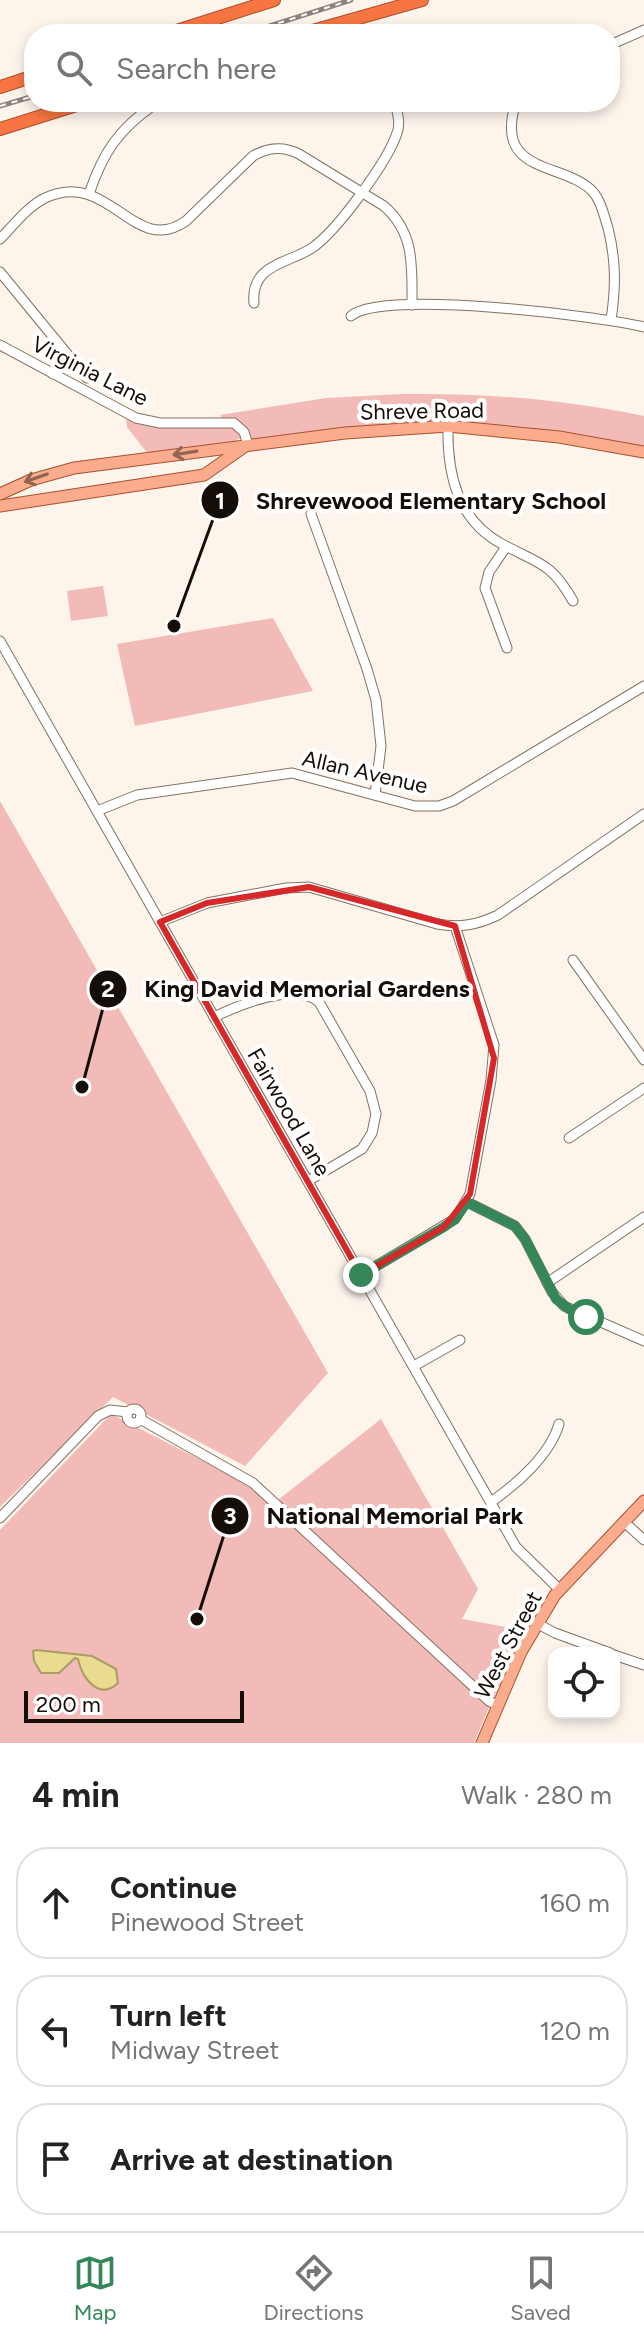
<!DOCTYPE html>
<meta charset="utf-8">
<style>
body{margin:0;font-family:Figtree,sans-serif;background:#f2f2f2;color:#222}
.controls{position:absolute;right:24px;bottom:24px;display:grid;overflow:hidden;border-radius:16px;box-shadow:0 4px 12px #0003}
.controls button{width:72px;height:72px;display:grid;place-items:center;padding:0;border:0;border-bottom:2px solid #e0e0e0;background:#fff;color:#222;font:40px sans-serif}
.scale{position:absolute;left:24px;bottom:20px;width:220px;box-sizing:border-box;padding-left:8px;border:4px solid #150d07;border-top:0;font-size:22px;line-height:28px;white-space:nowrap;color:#150d07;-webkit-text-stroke:6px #fff;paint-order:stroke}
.stop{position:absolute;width:24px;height:24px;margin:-18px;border:6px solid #358759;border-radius:50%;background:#fff}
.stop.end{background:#358759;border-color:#fff;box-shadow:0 2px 8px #0008}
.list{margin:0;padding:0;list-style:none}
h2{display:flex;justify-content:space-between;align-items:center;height:104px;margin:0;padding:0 32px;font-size:34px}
h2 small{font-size:26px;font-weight:400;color:#767676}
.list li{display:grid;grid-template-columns:52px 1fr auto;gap:24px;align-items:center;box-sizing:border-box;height:112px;margin:0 16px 16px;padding:0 16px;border:2px solid #e0e0e0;border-radius:32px}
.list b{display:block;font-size:30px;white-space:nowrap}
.list p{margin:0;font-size:26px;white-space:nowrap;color:#767676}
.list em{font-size:26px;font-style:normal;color:#767676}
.icon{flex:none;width:44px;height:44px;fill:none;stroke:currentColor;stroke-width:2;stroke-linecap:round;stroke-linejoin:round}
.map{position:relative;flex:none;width:644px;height:1743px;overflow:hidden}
.search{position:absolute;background:#fff;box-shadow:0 4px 12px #0003;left:24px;right:24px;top:24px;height:88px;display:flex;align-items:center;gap:20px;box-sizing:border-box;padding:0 28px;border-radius:32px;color:#767676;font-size:30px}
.sheet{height:488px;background:#fff}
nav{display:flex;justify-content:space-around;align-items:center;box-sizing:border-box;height:112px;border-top:2px solid #e0e0e0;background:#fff;font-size:22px;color:#767676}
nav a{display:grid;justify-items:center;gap:4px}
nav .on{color:#358759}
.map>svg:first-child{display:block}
</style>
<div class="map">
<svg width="644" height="1743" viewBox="0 0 644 1743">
<rect width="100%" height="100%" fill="#fdf4ec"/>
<g fill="#f2bbb8">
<path d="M402 394C484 393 563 399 644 416V447L422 422 384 424 263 439H238L235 442 148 454 127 427 126 419 156 427 227 426 220 415 326 398Z"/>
<polygon points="103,586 108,616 71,621 67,591"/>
<polygon points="273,618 313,691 135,726 117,644"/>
<polygon points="0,801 328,1373 245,1466 113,1397 0,1507"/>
<polygon points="111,1414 246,1483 489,1707 474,1743 0,1743 0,1530"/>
<polygon points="381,1419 478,1589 462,1619 528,1631 511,1660 492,1701 278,1500"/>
</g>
<path fill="#e9db8f" stroke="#a99d66" stroke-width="2" d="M36 1650 92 1656 116 1669 118 1683C99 1701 82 1678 78 1659L75 1658 59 1673H41L34 1661 33 1651Z"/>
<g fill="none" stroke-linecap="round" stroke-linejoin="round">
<g stroke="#857160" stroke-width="11">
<g id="minor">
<polyline points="610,45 644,30"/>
<path d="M516 102C492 177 567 161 594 193 602 203 604 216 608 228 616 260 616 287 611 320"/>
<path d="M89 194C103 152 119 129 155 104"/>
<path d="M0 239C14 225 27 207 45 198 110 168 133 258 186 221L253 156C269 147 283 146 299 154L384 206C415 233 412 267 412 305"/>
<polyline points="0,272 87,378"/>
<path d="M254 303C253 293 255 282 263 274 275 262 297 258 312 248 337 231 388 161 397 133 401 123 397 112 395 102"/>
<path d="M351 316C381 289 599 316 644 327"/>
<polyline points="0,345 136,418 160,423 234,423 244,432 248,445"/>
<polyline points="53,374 65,352"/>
<path d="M448 426C447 473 457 520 502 544 539 564 551 562 573 601"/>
<polyline points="311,514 367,669 376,700 381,746 375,795"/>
<polyline points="506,547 489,572 485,588 507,648"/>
<polyline points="0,641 516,1547 560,1590"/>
<polyline points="97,811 137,795 292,773 415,806 439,806 453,801 644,686"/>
<path d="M160 922 207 903 286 888 309 887 437 924C460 928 477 925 498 915L644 814"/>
<polyline points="573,960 644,1060"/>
<path d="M214 1017C239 1005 296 981 319 1002L370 1091 376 1114 372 1133 362 1149 308 1181"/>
<polyline points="569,1138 644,1088"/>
<polyline points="467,1202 515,1226 525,1239 552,1292 564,1306 644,1341"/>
<polyline points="361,1275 455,1219 470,1194 491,1080 494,1045 455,926"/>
<polyline points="547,1283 644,1217"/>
<polyline points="414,1366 460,1340"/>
<circle cx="134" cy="1416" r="7"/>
<polyline points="140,1419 253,1483 489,1701 497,1705"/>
<path d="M491 1502C517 1484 550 1455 559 1424"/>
<polyline points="0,1518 98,1416 110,1410 128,1412"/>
<polyline points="624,1522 644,1540"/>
<polyline points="538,1624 555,1633 610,1653"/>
<polyline points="614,1655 644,1665"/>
</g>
</g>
<g stroke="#a8512d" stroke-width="13">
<g id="major">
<polyline points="0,494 31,480 74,468 345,433 448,426 559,437 644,452"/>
<polyline points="0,506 204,475 244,447"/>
<polyline points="482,1743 521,1652 555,1595 644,1501"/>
</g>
</g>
<g stroke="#a8512d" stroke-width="14">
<g id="highway">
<polyline points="167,34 274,0"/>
<polyline points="302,34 422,0"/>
<polyline points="0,87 34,76"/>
<polyline points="0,129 86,102"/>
</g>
</g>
<use href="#minor" stroke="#fff" stroke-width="9"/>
<use href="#major" stroke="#faac8d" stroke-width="11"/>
<use href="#highway" stroke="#f77541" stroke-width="12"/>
<g stroke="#8b837c" stroke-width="5">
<g id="rail">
<polyline points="244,34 351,0"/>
<polyline points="0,106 34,96"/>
</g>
</g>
<use href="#rail" stroke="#fff" stroke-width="2" stroke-dasharray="6" stroke-linecap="butt"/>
</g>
<defs><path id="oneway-shaft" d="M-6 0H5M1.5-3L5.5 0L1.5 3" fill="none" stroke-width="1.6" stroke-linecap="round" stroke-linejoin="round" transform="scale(2)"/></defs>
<g stroke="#936451">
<use href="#oneway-shaft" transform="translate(185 453) rotate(171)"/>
<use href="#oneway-shaft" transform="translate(36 478) rotate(161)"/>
</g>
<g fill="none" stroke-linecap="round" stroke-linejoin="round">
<polyline stroke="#358759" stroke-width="10" points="361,1275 444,1227 455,1219 467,1202 515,1226 525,1239 556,1299 569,1309 586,1317"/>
</g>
<path fill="none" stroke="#d62828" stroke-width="6" stroke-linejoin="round" d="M309 887 455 926 494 1058 470 1194 444 1227 361 1275 160 922 207 903Z"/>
<g text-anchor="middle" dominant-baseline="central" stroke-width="8" stroke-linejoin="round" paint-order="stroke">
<g font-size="22" fill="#150d07" stroke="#fff">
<text transform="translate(90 371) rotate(27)">Virginia Lane</text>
<text transform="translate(422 411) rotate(-1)">Shreve Road</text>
<text transform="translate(365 772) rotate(13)">Allan Avenue</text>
<text transform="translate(289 1112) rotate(60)">Fairwood Lane</text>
<text transform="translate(508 1645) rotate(-62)">West Street</text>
</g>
</g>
<path fill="none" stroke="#150d07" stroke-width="3" d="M174 626L220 500M82 1087L108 989M197 1619L230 1516"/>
<g fill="#150d07" stroke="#fff" stroke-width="3">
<circle cx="174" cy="626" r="8"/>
<circle cx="82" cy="1087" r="8"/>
<circle cx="197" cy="1619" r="8"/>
<circle cx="220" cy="500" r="20"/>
<circle cx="108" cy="989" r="20"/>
<circle cx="230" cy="1516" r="20"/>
</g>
<g font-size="24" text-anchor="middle" font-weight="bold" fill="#fff">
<text x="220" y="509">1</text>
<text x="108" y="997">2</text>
<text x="230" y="1524">3</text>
</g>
<g font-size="24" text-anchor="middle" font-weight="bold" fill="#150d07" stroke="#fff" stroke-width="8" stroke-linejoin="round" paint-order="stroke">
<text x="431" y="509">Shrevewood Elementary School</text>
<text x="307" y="997">King David Memorial Gardens</text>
<text x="395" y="1524">National Memorial Park</text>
</g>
</svg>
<div class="controls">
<button><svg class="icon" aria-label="locate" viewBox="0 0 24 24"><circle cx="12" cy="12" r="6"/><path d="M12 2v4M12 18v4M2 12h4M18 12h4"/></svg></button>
</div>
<div class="scale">200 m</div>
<div class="stop" style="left:586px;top:1317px"></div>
<div class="stop end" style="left:361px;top:1275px"></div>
<div class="search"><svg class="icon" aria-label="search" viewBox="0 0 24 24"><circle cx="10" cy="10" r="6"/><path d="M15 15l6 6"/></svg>Search here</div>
</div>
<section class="sheet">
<h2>4 min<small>Walk · 280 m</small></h2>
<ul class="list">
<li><svg class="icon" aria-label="ahead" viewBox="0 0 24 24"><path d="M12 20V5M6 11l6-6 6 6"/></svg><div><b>Continue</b><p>Pinewood Street</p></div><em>160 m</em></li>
<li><svg class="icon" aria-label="left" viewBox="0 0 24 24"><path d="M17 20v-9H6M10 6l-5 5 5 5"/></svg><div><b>Turn left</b><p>Midway Street</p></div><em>120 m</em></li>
<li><svg class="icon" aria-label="arrive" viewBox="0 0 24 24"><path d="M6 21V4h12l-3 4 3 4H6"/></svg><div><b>Arrive at destination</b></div></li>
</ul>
</section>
<nav>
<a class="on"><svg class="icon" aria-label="map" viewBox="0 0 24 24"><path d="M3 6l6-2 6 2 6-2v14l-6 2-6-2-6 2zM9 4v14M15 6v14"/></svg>Map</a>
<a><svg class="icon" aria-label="directions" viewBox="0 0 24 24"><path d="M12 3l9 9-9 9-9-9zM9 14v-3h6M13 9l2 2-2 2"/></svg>Directions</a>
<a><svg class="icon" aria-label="saved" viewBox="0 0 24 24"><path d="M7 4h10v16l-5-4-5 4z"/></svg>Saved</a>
</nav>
